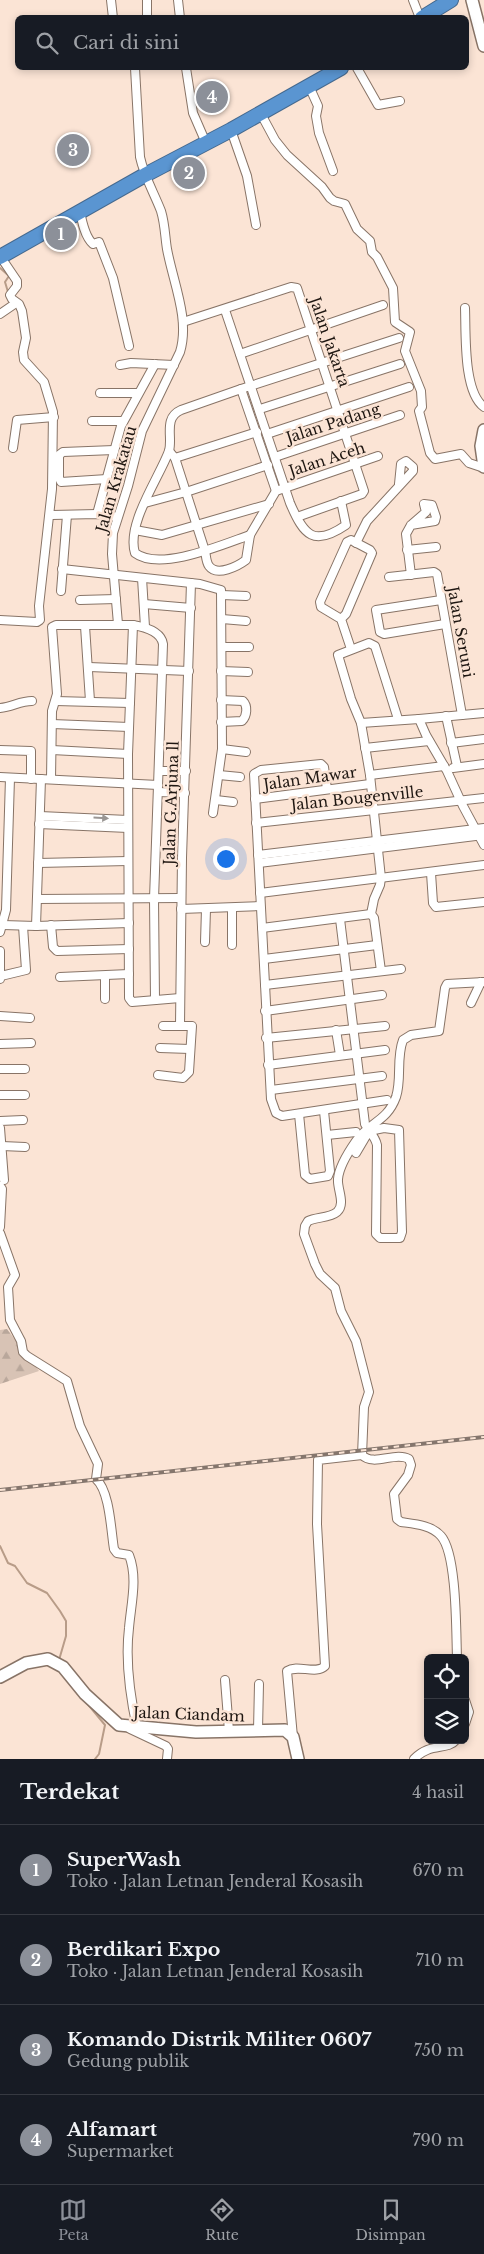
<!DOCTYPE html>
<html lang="id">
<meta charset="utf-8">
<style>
body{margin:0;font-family:"Libre Baskerville",serif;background:#20242c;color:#f1f3f6}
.controls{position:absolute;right:15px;bottom:15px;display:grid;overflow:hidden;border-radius:8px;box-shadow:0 2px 8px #0003}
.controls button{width:45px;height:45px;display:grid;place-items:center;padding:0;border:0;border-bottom:1px solid #363941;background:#171b24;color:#f1f3f6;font:25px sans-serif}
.you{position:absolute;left:225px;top:858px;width:18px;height:18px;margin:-12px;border:4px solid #fff;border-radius:50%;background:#1a73e8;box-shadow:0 0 0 8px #1a73e833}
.badge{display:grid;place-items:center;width:32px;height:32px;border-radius:50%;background:#8c9099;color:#fff;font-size:16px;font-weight:700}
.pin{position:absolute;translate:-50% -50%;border:2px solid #fff;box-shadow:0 1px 5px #0006}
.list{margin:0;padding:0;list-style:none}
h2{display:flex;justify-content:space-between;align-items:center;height:65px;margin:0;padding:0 20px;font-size:21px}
h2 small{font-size:16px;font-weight:400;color:#9ea1a6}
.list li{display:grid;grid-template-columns:32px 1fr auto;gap:15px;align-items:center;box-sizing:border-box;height:90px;padding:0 20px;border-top:1px solid #363941}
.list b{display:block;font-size:19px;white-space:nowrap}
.list p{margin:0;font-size:16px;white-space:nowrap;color:#9ea1a6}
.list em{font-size:16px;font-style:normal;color:#9ea1a6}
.icon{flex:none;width:28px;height:28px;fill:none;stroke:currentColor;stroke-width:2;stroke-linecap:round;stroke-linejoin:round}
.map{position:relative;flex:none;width:484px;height:1759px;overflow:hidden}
.search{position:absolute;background:#171b24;box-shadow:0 2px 8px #0003;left:15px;right:15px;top:15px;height:55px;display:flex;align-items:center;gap:12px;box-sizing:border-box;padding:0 18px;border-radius:8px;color:#9ea1a6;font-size:19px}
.sheet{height:425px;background:#171b24}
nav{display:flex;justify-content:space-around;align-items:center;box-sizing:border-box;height:70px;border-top:1px solid #363941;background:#171b24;font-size:14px;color:#9ea1a6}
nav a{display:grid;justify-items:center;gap:2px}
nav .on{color:#8c9099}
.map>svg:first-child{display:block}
</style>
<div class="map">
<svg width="484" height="1759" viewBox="0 0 484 1759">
<defs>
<pattern id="forest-firs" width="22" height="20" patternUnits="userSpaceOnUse" patternTransform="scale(1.25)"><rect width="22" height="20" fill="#d8c3b5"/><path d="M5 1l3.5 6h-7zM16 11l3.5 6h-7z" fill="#b9a79b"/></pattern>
</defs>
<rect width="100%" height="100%" fill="#fbe4d5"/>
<polygon fill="url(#forest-firs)" points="7,1329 39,1371 0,1384 0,1330"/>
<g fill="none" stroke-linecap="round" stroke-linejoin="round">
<g stroke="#b89c88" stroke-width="2">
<polyline points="0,268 9,276 5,282 8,292"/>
<polyline points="0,1546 8,1563 15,1566 27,1583 47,1593 60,1611 66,1621 66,1636 59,1660"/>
<polyline points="86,1702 105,1725 99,1754 95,1759"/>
</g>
<g stroke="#887467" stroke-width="10">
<g id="street">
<polyline points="111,0 113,18"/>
<polyline points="147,0 147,18"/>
<polyline points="178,0 180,18"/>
<polyline points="413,0 420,18"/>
<polyline points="186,68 193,113 206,143"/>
<polyline points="357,68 378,105 400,101"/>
<polyline points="309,86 318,106 316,116 319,133 333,171"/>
<polyline points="261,114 275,140 287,155 322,187 330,198 334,201 345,204 357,229 370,241 372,252 377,257 393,288 395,322 410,332 405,351 421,391 422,407 419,411 430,453 435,459 461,454 469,463 484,468"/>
<polyline points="231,130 247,176 256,225"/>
<path d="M80 211C82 222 85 237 93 244L99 242 113 278 129 346"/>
<polyline points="0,256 17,281 17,286 10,295 12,299 19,304 22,311 26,338 23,352 24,360 44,382 53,412 52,489 39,606 40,620 37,622 0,620"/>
<path d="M465 308C466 333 463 392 484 407"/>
<path d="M225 310 290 503C304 536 314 547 346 525L341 501"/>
<polyline points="0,314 16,303"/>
<polyline points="183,322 291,287 297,288 364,491 362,494 297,517"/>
<polyline points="240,354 383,305"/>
<polyline points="120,365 131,363 174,365"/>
<path d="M241 389 181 410C163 418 173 437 169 451 159 478 126 524 135 553 160 572 224 544 250 535"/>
<polyline points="100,393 138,393"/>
<polyline points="260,409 400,364"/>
<polyline points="92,421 123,421"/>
<polyline points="267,434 409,387"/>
<polyline points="13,448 17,420 54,417"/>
<path d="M169 451 175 458 205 551C206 555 206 562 209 566 217 577 238 566 246 560L250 535 276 491 378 456"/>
<polyline points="275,457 400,415"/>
<polyline points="175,458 257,432"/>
<polyline points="107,479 61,482 59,478 59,455 63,452 114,450"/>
<polyline points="276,491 241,389 399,338"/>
<polyline points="145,503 186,492 268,465"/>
<polyline points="97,514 121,426 155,364"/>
<polyline points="52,515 97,514 117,517"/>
<polyline points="135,530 162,535 269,504"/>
<polyline points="356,543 367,521 413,471 413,467 406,461 401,464 399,484"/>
<polyline points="407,550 436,547"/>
<polyline points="62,569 200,584 221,590 222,749 213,813"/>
<polyline points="411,575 406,534 411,525 426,512 424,504 432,505 436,517 435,521 411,525"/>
<polyline points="389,577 434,572 437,574 462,715"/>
<polyline points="142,578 145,627"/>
<polyline points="61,591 67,515"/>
<polyline points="222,595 246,596"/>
<polyline points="80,600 116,599"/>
<polyline points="441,600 376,610 380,632 384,634 445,624"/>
<polyline points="144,604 191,608"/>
<polyline points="222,619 246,621"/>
<polyline points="341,619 346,614 372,553 370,550 351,540 347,542 320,602 321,607 341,619 351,649"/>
<path d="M118 624 112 554 113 533 128 486 142 431 180 352C190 319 173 282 167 249 165 237 165 224 161 211 154 193 144 176 140 157L135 68"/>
<polyline points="133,625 128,754 129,998 132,1002 180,998"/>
<polyline points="85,626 90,701"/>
<polyline points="222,647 249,647"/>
<polyline points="89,667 189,671"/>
<polyline points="221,671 248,672"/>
<path d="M221 700 243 701C248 706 247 716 242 721L221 722"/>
<polyline points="56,701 130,703"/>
<path d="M0 708C12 707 20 701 32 701"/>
<polyline points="446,716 457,766"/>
<polyline points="419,719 484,713"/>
<polyline points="361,723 419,719 426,735 447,771 463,806 484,845"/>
<polyline points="52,724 129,727"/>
<polyline points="451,743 484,739"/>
<polyline points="365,748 429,741"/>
<polyline points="222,749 246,752"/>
<polyline points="0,750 31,751 31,779"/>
<polyline points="52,750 128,754"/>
<polyline points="453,768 484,764"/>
<polyline points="159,771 186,771"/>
<polyline points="219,775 240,777"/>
<polyline points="370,775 444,766"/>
<polyline points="0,777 158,785"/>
<path d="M51 779 52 711 57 694 52 627 56 625H133C145 627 161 631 163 644L154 899 155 1000"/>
<polyline points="327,789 324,767 321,764 261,770 254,774 271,1099 276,1113 282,1116 387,1100"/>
<polyline points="158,792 185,793"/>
<polyline points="255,799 370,784"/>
<polyline points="216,800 233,802"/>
<polyline points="40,816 128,820"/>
<polyline points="256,823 484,798"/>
<polyline points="39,824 128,828"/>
<polyline points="258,855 484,828"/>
<polyline points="38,863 128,861"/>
<polyline points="259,863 484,835"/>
<polyline points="431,873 433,903 436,907 484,902"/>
<polyline points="260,893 484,865"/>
<polyline points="37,899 181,898"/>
<polyline points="181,909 260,906"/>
<path d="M340 919 365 1124C369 1132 375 1136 377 1145L376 1234 380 1238H400L402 1232 399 1130 384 1128 369 1131 356 1153"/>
<polyline points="3,925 36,926 129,923"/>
<polyline points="51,925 53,947 57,951 129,949"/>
<polyline points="36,926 41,779"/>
<polyline points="262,928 371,914"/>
<polyline points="0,932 6,910 10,778"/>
<polyline points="205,942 206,909"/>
<polyline points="232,945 232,908"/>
<polyline points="0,951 0,979"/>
<polyline points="264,959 377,945"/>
<polyline points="381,971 374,918 371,914 374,899 380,885 381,878 370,775 361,723 351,699 338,655 369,643 375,646 398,719"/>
<polyline points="1,976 26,970 23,926"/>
<polyline points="105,976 105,999"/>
<polyline points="60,977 129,974"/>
<polyline points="265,985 401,969"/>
<polyline points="471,1003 481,982"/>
<polyline points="265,1011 382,995"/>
<polyline points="0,1016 30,1018"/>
<polyline points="180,1025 182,858 191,583"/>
<polyline points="336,1030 340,1055"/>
<polyline points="266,1038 385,1026"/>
<polyline points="0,1044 31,1043"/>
<polyline points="160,1048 190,1049"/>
<polyline points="268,1065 385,1050"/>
<polyline points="0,1069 25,1069"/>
<polyline points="158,1075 183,1078 189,1072 192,1026 163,1026"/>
<polyline points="271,1090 382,1076"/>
<polyline points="0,1095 25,1095"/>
<polyline points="299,1114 305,1175 310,1179 328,1176 330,1171 324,1111"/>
<polyline points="0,1121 23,1120"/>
<polyline points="0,1128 4,1180"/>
<polyline points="327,1135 356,1132"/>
<polyline points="2,1146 25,1147"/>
<polyline points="0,1186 2,1189 0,1227"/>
<path d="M0 1233 15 1275 8 1287 10 1320 21 1341 23 1352 27 1356 67 1381 80 1426 98 1464 96 1479C110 1491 111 1532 114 1549L117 1553 129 1555C138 1578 131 1604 129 1628 125 1661 130 1696 137 1728"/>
<path d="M457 1658C456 1631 457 1554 441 1536 431 1525 415 1524 401 1522L397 1519 394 1494 408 1475 411 1465 409 1459C395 1451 374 1467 362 1455L364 1407 369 1392 356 1341 341 1311 335 1288 320 1274 315 1264 304 1234 305 1226 308 1221C316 1217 330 1218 337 1212 346 1204 337 1189 338 1179 339 1167 349 1151 356 1141 369 1122 387 1122 396 1097 402 1079 396 1058 403 1040L411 1035 439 1031 445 988 447 984 484 982"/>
<polyline points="225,1680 229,1731"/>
<polyline points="465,1700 469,1712 465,1724"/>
<polyline points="130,1729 166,1746 168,1749 167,1759"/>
<polyline points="258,1730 259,1684"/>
<path d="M293 1737 287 1671C298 1664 316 1675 325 1666L317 1524 318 1460 362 1455"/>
<path d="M414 1759C430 1742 447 1751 456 1740"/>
</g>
</g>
<g stroke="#887467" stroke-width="14">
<g id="secondary">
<polyline points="472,0 484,46"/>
<polyline points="484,430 481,446 484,467"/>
<polyline points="0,1677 26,1663 48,1659 63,1667 85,1694 119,1725 196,1732 285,1730 293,1737 298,1759"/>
</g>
</g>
<g stroke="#45698e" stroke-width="16">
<g id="highway">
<polyline points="422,18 451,0"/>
<polyline points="0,257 145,175 231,130 341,68"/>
</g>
</g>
<use href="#street" stroke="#fff" stroke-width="8"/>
<use href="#secondary" stroke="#fff" stroke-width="11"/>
<use href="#highway" stroke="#5a95d1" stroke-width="14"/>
<g stroke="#85766d" stroke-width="4">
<polyline id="rail" points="0,1490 484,1437"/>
</g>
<use href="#rail" stroke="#fbe4d5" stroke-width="2" stroke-dasharray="5.5" stroke-linecap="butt"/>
</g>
<defs><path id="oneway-solid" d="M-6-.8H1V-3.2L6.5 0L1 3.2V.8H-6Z" transform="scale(1.25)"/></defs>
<use fill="#9a9694" href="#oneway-solid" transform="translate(101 818) rotate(3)"/>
<g text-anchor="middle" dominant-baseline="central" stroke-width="5" stroke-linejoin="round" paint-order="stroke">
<g font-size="15" fill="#1e1611" stroke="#fbe4d5">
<text transform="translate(330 342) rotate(71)">Jalan Jakarta</text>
<text transform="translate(333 423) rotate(-18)">Jalan Padang</text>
<text transform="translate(327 459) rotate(-18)">Jalan Aceh</text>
<text transform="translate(116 479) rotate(-74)">Jalan Krakatau</text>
<text transform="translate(461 632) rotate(80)">Jalan Seruni</text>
<text transform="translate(310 778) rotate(-8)">Jalan Mawar</text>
<text transform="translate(357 798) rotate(-6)">Jalan Bougenville</text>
<text transform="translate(171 803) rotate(-88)">Jalan G.Arjuna ll</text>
<text transform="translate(189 1714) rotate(2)">Jalan Ciandam</text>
</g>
</g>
</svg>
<div class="controls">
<button><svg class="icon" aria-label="locate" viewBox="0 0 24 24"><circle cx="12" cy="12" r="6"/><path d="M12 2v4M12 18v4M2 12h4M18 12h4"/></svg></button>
<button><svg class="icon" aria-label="layers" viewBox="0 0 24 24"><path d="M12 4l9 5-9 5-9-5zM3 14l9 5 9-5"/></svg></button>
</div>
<div class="you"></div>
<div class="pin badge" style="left:61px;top:234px">1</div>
<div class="pin badge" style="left:189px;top:173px">2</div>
<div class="pin badge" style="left:73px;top:150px">3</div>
<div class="pin badge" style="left:212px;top:97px">4</div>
<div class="search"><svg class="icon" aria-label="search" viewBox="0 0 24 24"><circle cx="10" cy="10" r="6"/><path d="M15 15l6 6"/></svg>Cari di sini</div>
</div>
<section class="sheet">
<h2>Terdekat<small>4 hasil</small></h2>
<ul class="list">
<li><span class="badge">1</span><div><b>SuperWash</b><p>Toko · Jalan Letnan Jenderal Kosasih</p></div><em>670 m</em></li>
<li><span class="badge">2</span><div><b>Berdikari Expo</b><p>Toko · Jalan Letnan Jenderal Kosasih</p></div><em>710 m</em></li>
<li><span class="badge">3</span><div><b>Komando Distrik Militer 0607</b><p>Gedung publik</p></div><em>750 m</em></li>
<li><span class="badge">4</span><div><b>Alfamart</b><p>Supermarket</p></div><em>790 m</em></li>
</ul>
</section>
<nav>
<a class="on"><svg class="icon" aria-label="map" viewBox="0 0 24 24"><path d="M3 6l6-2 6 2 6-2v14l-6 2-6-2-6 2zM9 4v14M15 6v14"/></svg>Peta</a>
<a><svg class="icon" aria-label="directions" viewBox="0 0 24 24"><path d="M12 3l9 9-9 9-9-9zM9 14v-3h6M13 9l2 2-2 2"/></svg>Rute</a>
<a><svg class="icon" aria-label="saved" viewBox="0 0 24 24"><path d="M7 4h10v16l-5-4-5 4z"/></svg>Disimpan</a>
</nav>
